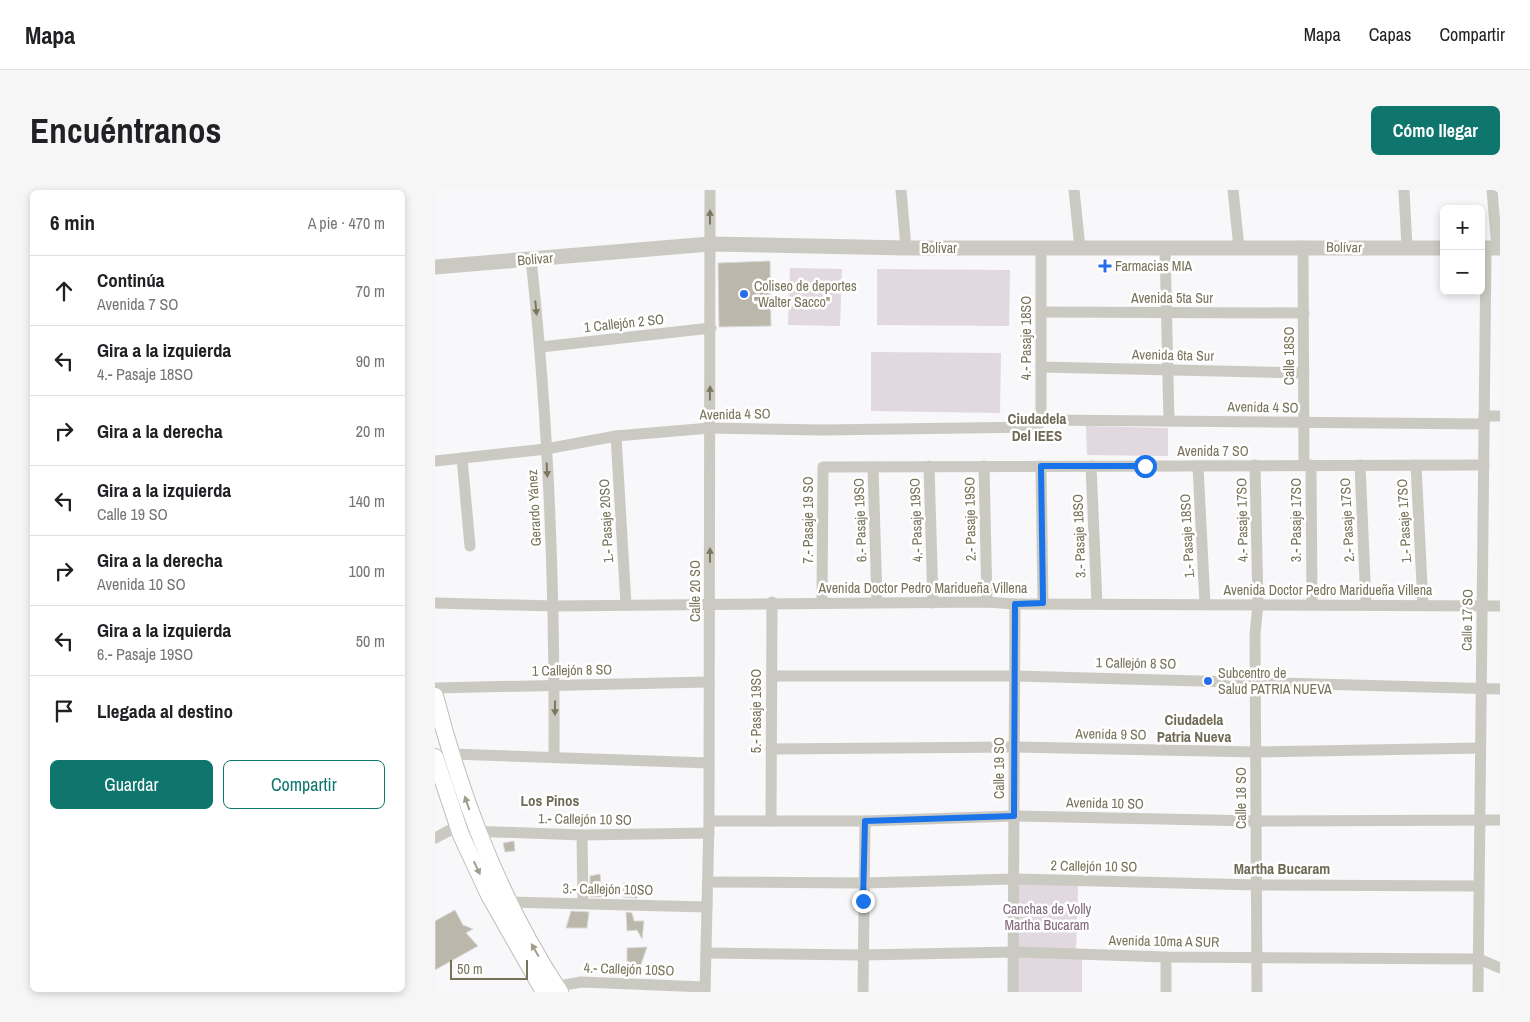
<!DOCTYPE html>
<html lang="es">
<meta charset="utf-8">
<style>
body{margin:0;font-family:"Archivo Narrow",sans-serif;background:#f6f6f6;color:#202124}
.controls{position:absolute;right:15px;top:15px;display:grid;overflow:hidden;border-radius:8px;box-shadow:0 2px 8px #0003}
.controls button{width:45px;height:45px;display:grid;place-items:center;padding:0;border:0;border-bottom:1px solid #e0e0e0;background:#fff;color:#202124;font:25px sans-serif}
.scale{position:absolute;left:15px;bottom:12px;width:78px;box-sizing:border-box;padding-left:5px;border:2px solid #77735a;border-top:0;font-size:14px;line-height:18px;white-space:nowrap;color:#77735a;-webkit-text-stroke:4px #fff;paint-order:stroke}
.stop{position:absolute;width:15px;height:15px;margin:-11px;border:4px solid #1a73e8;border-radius:50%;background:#fff}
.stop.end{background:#1a73e8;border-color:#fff;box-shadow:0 1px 5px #0008}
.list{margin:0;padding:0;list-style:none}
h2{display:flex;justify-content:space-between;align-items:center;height:65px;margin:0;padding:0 20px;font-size:21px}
h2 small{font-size:16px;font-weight:400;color:#757577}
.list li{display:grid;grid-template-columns:32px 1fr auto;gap:15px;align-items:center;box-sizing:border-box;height:70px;padding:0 20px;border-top:1px solid #e0e0e0}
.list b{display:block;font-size:19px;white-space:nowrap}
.list p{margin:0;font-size:16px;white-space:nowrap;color:#757577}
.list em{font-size:16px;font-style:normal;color:#757577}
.actions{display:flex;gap:10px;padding:15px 20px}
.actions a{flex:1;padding:11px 0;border:1px solid #0f766e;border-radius:8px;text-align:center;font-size:18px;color:#0f766e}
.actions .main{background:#0f766e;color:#fff}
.icon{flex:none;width:28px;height:28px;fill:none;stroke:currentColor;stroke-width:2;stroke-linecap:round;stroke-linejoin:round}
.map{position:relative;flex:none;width:1065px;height:802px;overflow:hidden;border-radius:8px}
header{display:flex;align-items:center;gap:30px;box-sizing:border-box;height:70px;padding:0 25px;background:#fff;border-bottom:1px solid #e0e0e0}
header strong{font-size:24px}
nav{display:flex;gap:28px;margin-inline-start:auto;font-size:18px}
.intro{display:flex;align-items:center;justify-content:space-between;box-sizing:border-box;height:120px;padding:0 30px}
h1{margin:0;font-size:35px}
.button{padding:12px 22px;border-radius:8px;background:#0f766e;color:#fff;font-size:18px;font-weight:700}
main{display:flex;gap:30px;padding:0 30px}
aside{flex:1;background:#fff;border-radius:8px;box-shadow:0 2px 8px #0003}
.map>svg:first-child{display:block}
</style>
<header>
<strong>Mapa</strong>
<nav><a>Mapa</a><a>Capas</a><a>Compartir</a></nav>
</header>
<div class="intro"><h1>Encuéntranos</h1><a class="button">Cómo llegar</a></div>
<main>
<aside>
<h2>6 min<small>A pie · 470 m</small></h2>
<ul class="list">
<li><svg class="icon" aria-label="ahead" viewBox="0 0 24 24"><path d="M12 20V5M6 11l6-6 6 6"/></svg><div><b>Continúa</b><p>Avenida 7 SO</p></div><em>70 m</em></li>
<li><svg class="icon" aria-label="left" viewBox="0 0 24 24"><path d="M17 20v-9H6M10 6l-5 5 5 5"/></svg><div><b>Gira a la izquierda</b><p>4.- Pasaje 18SO</p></div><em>90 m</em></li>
<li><svg class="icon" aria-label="right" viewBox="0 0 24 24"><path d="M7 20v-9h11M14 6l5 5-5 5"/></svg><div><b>Gira a la derecha</b></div><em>20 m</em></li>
<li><svg class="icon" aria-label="left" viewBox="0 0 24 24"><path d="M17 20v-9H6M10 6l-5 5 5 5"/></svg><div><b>Gira a la izquierda</b><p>Calle 19 SO</p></div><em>140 m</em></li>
<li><svg class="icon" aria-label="right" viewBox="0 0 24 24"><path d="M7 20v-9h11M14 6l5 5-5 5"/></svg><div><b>Gira a la derecha</b><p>Avenida 10 SO</p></div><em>100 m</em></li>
<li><svg class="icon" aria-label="left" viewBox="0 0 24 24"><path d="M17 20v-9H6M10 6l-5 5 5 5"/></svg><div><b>Gira a la izquierda</b><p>6.- Pasaje 19SO</p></div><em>50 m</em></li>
<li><svg class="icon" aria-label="arrive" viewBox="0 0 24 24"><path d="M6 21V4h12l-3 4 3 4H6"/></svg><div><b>Llegada al destino</b></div></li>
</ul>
<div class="actions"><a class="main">Guardar</a><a>Compartir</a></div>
</aside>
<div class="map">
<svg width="1065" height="802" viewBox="0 0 1065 802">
<rect width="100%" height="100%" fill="#f8f7f9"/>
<g fill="#e1d8e0">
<polygon points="355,78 407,79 405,136 353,135"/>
<polygon points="442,79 575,80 574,136 442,135"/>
<polygon points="436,162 566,163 565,223 436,221"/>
<polygon points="651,236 733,238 733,266 652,265"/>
<polygon points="583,694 643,695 641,761 583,758"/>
<polygon points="582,766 647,769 647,802 582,802"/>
</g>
<g fill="#bbb8ab" stroke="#dad9db">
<polygon points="335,71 336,136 284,137 283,73"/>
<polygon points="79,651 80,661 70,662 68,653"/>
<polygon points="165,684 167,707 155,707 155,686"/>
<polygon points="188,693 202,694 202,708 188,707"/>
<polygon points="20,720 28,735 38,739 31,743 43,756 0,780 0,731"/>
<polygon points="136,721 154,722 152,738 131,738"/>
<polygon points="191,722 197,723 199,731 209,731 207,749 202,740 192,741"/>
<polygon points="212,757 203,783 192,784 192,758"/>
</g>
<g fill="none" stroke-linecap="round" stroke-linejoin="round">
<g stroke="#c0beb4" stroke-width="18">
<g id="secondary">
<path d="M0 506C27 610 65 712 125 802"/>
<polyline points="0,567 26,645 54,705 109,802"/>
</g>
</g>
<g stroke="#cbcac2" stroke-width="11">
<polyline points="466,0 471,58"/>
<polyline points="639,0 645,58"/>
<polyline points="798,0 804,58"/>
<polyline points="969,0 972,58"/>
<polyline points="1057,0 1062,58"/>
<polyline points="868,56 869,275"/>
<polyline points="730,58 734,231"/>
<path d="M96 69C114 234 120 401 119 567"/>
<polyline points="606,122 869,123"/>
<polyline points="106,157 276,138"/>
<polyline points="606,177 869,183"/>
<polyline points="1049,226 1065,226"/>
<polyline points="606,230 1049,234"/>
<polyline points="181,246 191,415"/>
<polyline points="27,268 35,356"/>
<polyline points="0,271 111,259 181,246 275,238 388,240 602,237 606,230 606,58"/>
<polyline points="820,275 823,414 820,444 822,802"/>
<polyline points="876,275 877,414"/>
<polyline points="925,275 931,414"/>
<polyline points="981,275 988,415"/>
<polyline points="494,276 498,413"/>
<polyline points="549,276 552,412"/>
<polyline points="606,276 608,413"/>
<polyline points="656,276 662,414"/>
<polyline points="763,276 770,414"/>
<polyline points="438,277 442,412"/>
<polyline points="387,412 388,277 1049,275"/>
<polyline points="0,413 119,416 552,412 580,414 1065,416"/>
<polyline points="337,486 579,486 1065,499"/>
<polyline points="0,498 274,492"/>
<polyline points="336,559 579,557 821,562 1045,558"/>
<polyline points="16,564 274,573"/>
<polyline points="274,631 430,631 579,626 821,631 1065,630"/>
<polyline points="336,631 337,412"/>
<polyline points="37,641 147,645 274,643"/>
<polyline points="147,645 148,713"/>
<polyline points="0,648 23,636"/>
<polyline points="273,692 429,693 578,689 822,695 1044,696"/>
<polyline points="73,712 272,717"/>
<polyline points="271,763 428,765 578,762 731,767 1044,769 1065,778"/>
<polyline points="119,802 129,795 146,792 270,797"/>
<polyline points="270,802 274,631 275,0"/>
<polyline points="428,802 430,631"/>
<polyline points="578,802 580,414"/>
<polyline points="731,802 731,767"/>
<polyline points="1043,802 1051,58"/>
</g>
<g stroke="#cbcac2" stroke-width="15">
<polyline points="1046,58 1065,58"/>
<polyline points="0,77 275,54 471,58 1009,58"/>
</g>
<use href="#secondary" stroke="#fff" stroke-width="16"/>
</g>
<defs><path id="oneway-solid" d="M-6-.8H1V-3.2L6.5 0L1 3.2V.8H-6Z" transform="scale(1.25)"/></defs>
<g fill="#7b775f">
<use href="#oneway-solid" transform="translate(275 27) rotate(-90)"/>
<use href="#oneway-solid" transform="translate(101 118) rotate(84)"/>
<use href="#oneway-solid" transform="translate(275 203) rotate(-89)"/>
<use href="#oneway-solid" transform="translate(112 280) rotate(87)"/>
<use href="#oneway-solid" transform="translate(275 365) rotate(-90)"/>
<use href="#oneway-solid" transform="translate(120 518) rotate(90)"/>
</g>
<g fill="#a09d8c">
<use href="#oneway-solid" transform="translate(32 613) rotate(-109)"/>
<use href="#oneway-solid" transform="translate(42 678) rotate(65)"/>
<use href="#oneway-solid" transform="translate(100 760) rotate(-120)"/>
</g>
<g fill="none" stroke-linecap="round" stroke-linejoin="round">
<polyline stroke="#1a73e8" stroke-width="6" points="428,711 430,631 579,626 580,414 608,413 606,276 710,276"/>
</g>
<g fill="#266deb" stroke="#fff" stroke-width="2">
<path d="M667.5 68.5h5v5h5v5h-5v5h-5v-5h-5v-5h5z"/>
<circle cx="309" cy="104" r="5"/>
<circle cx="773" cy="491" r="5"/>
</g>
<g text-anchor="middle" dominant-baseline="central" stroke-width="5" stroke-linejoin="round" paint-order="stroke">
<g font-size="14" fill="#77735a" stroke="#fff">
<text transform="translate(909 57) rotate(1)">Bolívar</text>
<text x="504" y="58">Bolívar</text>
<text transform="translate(100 69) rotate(-5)">Bolívar</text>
<text x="737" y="108">Avenida 5ta Sur</text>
<text transform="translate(189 133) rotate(-6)">1 Callejón 2 SO</text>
<text transform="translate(591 148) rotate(-90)">4.- Pasaje 18SO</text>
<text transform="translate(738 165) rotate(1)">Avenida 6ta Sur</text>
<text transform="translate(854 166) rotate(-90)">Calle 18SO</text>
<text transform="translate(828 217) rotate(1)">Avenida 4 SO</text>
<text transform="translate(300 224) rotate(-1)">Avenida 4 SO</text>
<text x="778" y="261">Avenida 7 SO</text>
<text transform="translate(99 318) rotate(-93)">Gerardo Yánez</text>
<text transform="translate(535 329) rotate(-91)">2.- Pasaje 19SO</text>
<text transform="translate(373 330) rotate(-90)">7.- Pasaje 19 SO</text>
<text transform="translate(425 330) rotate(-92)">6.- Pasaje 19SO</text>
<text transform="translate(481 330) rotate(-92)">4.- Pasaje 19SO</text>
<text transform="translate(807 330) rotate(-91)">4.- Pasaje 17SO</text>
<text transform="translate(861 330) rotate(-90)">3.- Pasaje 17SO</text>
<text transform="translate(912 330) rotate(-93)">2.- Pasaje 17SO</text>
<text transform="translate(171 331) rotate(-93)">1.- Pasaje 20SO</text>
<text transform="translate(969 331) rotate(-93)">1.- Pasaje 17SO</text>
<text transform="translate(644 346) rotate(-92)">3.- Pasaje 18SO</text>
<text transform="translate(752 346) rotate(-93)">1.- Pasaje 18SO</text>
<text x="488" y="398">Avenida Doctor Pedro Maridueña Villena</text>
<text x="893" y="400">Avenida Doctor Pedro Maridueña Villena</text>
<text transform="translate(260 401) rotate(-90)">Calle 20 SO</text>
<text transform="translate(1032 430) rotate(-89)">Calle 17 SO</text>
<text transform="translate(701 473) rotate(1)">1 Callejón 8 SO</text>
<text transform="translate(137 480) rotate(-1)">1 Callejón 8 SO</text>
<text transform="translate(321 521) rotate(-90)">5.- Pasaje 19SO</text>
<text transform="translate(676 544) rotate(1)">Avenida 9 SO</text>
<text transform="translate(564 578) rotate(-90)">Calle 19 SO</text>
<text transform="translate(806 608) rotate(-90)">Calle 18 SO</text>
<text transform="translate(670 613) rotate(1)">Avenida 10 SO</text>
<text transform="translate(150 629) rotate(1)">1.- Callejón 10 SO</text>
<text transform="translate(659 676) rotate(1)">2 Callejón 10 SO</text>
<text transform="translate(173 699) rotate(1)">3.- Callejón 10SO</text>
<text transform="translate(729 751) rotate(1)">Avenida 10ma A SUR</text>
<text transform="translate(194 779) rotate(2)">4.- Callejón 10SO</text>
</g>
<g font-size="14" fill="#77735a" stroke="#fff" text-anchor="start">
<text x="680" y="76">Farmacias MIA</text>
<text x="319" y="96">Coliseo de deportes<tspan x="319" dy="16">"Walter Sacco"</tspan></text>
<text x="783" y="483">Subcentro de<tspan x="783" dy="16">Salud PATRIA NUEVA</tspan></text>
</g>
<g font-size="14" fill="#80667b" stroke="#fff">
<text x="612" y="719">Canchas de Volly<tspan x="612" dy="16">Martha Bucaram</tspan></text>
</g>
<g font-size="15" font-weight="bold" fill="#6e6a55" stroke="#fff">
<text x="602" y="228">Ciudadela<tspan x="602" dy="17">Del IEES</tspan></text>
<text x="759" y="529">Ciudadela<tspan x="759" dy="17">Patria Nueva</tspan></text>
<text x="115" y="610">Los Pinos</text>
<text x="847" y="678">Martha Bucaram</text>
</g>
</g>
</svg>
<div class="controls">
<button>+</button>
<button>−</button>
</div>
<div class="scale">50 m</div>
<div class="stop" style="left:710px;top:276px"></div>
<div class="stop end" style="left:428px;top:711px"></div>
</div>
</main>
